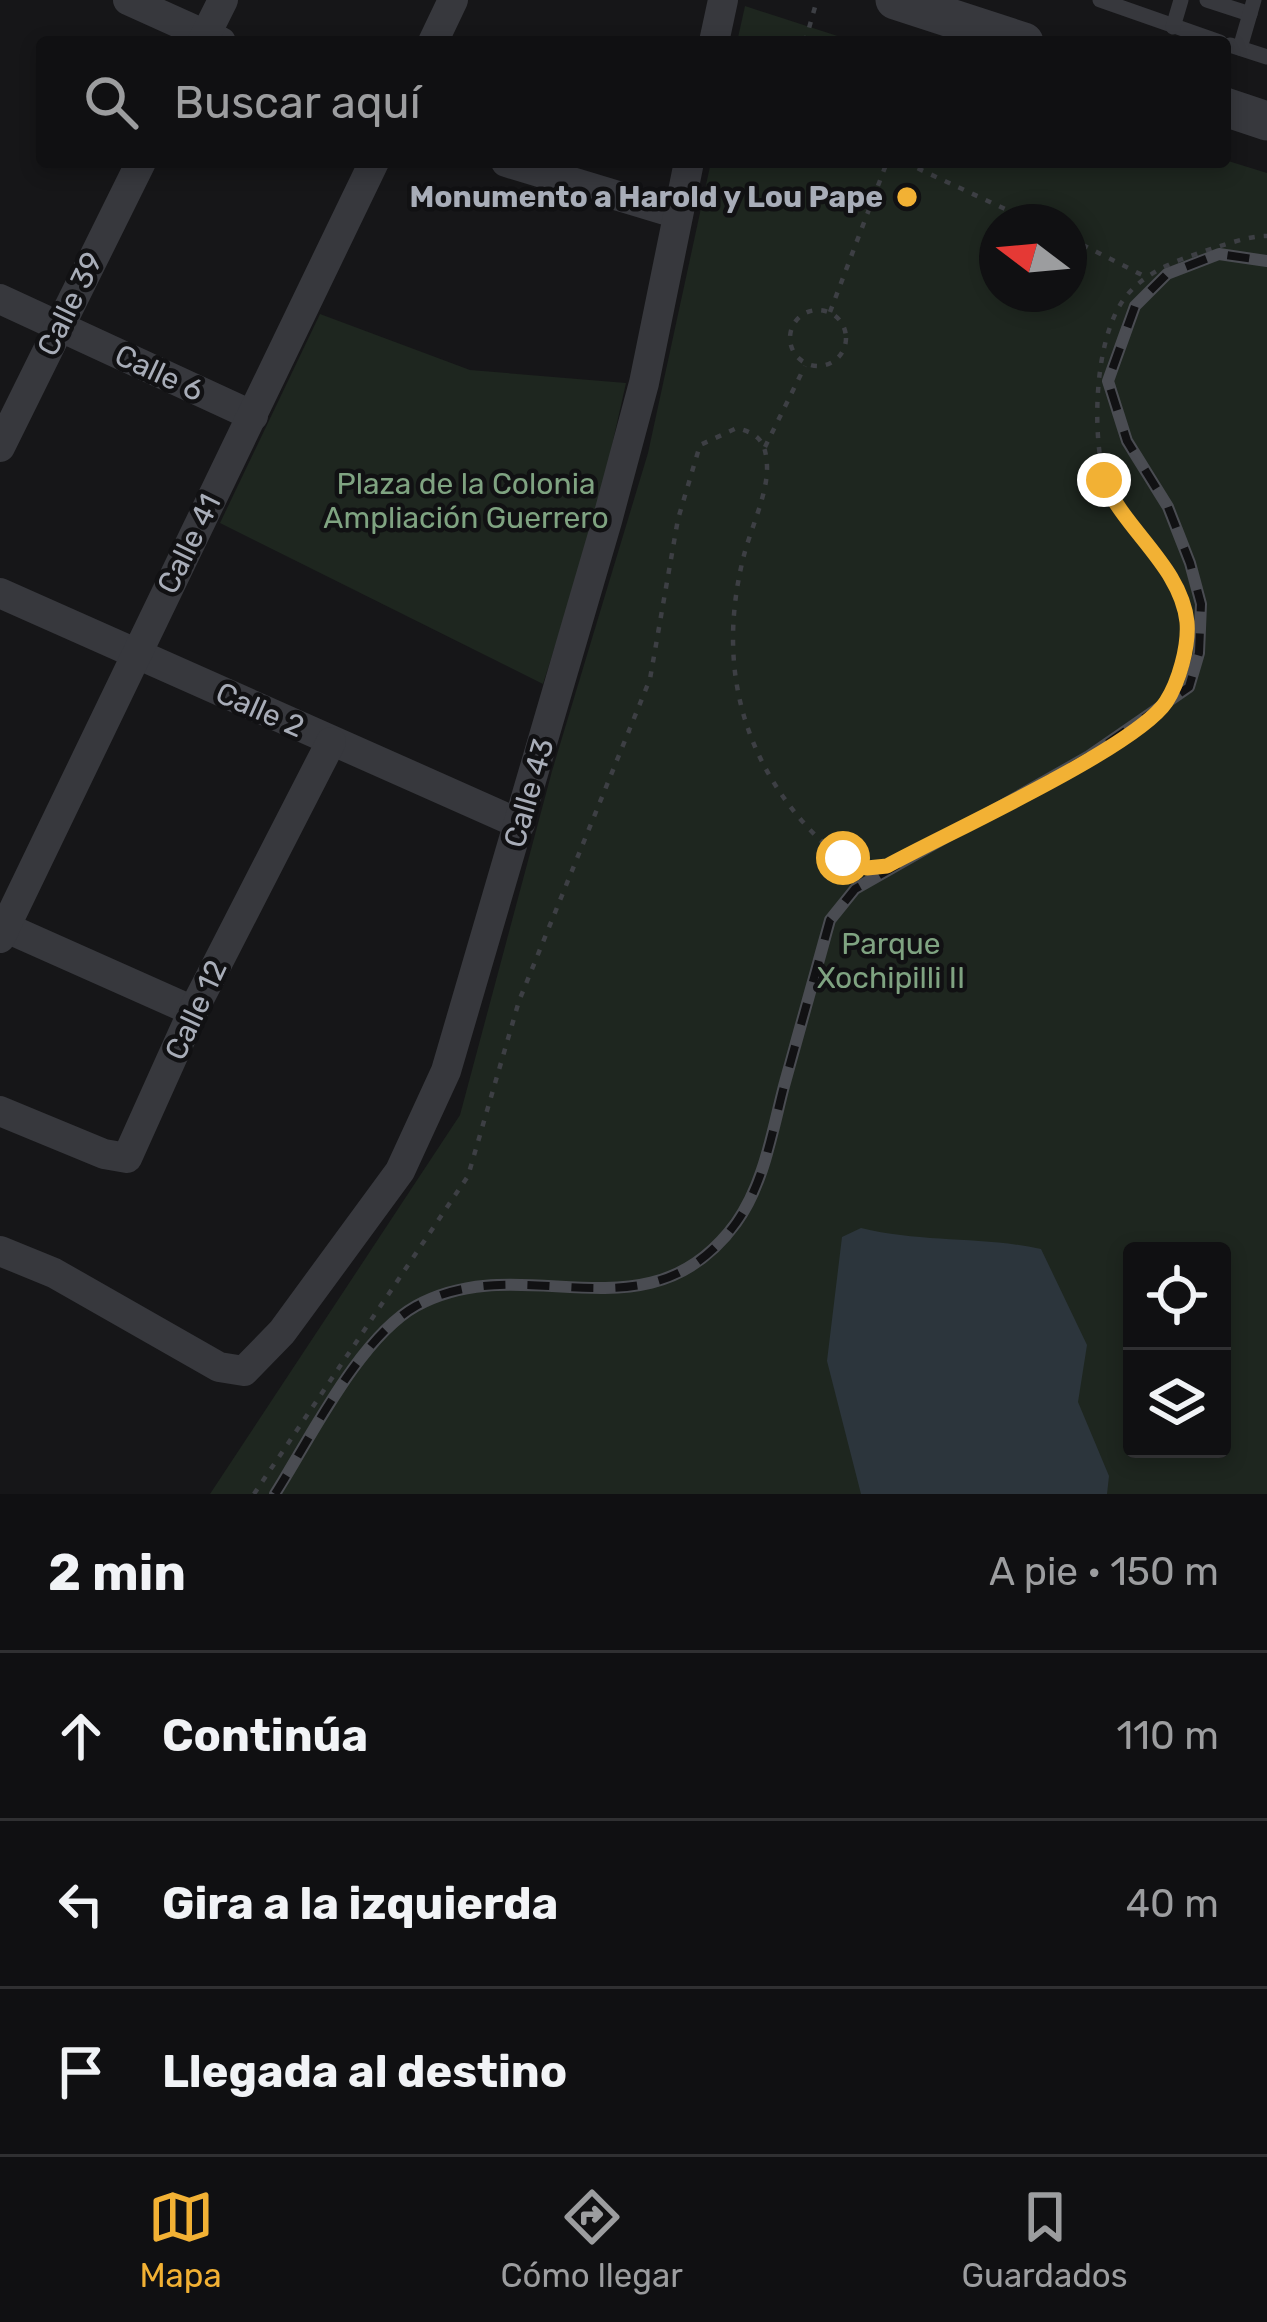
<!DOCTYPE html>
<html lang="es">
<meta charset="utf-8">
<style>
body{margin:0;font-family:Rubik,sans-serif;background:#1e1e20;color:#f1f3f6}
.controls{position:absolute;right:36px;bottom:36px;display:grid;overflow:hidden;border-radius:12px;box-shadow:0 6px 18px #0003}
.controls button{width:108px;height:108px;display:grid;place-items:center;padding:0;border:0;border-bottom:3px solid #303032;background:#101012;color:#f1f3f6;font:60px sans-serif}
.compass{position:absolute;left:979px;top:204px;width:108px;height:108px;border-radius:50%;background:#101012;box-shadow:0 6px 18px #0003;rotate:286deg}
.stop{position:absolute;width:36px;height:36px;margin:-27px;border:9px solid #f2b134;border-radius:50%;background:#fff}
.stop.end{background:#f2b134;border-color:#fff;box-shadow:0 3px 12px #0008}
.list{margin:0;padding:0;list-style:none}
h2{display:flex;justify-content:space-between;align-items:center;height:156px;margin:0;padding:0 48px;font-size:51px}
h2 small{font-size:39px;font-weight:400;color:#9c9d9f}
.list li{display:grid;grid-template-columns:78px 1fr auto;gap:36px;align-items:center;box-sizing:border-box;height:168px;padding:0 48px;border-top:3px solid #303032}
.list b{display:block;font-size:45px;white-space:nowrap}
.list em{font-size:39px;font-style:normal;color:#9c9d9f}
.icon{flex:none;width:66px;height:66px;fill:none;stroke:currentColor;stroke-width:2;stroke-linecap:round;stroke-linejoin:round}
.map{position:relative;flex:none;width:1267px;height:1494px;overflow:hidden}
.search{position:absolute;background:#101012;box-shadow:0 6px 18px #0003;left:36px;right:36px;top:36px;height:132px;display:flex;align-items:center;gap:30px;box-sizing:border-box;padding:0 42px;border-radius:12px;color:#9c9d9f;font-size:45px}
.sheet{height:660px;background:#101012}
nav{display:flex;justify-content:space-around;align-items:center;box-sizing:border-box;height:168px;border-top:3px solid #303032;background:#101012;font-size:33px;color:#9c9d9f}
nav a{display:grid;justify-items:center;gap:6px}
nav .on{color:#f2b134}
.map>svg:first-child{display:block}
</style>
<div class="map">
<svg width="1267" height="1494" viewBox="0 0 1267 1494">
<rect width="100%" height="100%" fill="#161618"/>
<g fill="#1e261f" fill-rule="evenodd">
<polygon points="745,6 856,42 737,42"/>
<path d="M1225 160 1267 173V1494H210L460 1115 552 771 648 453 711 162ZM997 222H1069V294H997ZM1132 1251H1222V1449H1132Z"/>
<polygon points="320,314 470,370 626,383 595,521 543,684 220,523"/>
</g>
<path fill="#2c353c" d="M861 1228C922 1243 981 1236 1041 1249L1087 1345 1078 1402 1109 1476 1107 1494H861L827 1361 842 1237Z"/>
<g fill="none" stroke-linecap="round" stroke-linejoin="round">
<g stroke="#3d3f44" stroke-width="4.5" stroke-dasharray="6 9" stroke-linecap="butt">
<polyline points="805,42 817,0"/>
<polyline points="904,162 1033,222"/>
<polyline points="1069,238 1146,277"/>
<circle cx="818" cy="338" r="28"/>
<polyline points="830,312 887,162"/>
<polyline points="765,447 805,366"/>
<path d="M254 1494 468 1176 519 1001 650 679 678 519 700 445 737 428C759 434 766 442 767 466 768 493 751 528 744 555 719 653 736 744 802 821 826 848 850 869 887 865 945 834 1140 748 1167 699 1179 677 1190 645 1186 620 1178 569 1129 541 1110 497 1090 448 1092 337 1127 295 1149 269 1183 258 1214 248 1231 243 1249 236 1267 236"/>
</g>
<g stroke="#37383d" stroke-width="15">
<polyline points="1100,0 1220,42"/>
<polyline points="1207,0 1250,14"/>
<polyline points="1173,27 1181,0"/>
<polyline points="1230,45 1267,57"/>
<polyline points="1240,48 1254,0"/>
</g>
<g stroke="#37383d" stroke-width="30">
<polyline points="128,0 221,42"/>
<polyline points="202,42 223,0"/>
<polyline points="433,42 453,0"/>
<polyline points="714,42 723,0"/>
<polyline points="506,162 678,214"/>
<polyline points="0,299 253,416"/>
<polyline points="0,447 141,162"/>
<polyline points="0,593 520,824"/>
<polyline points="0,925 193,1011"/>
<polyline points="0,938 374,162"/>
<polyline points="0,1111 104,1154 127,1158 193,1011 331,742"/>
<polyline points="0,1251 54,1273 219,1367 244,1371 282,1332 400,1171 446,1071 607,521 644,383 689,162"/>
</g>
<g stroke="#37383d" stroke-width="39">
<polyline points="895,0 1024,42"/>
<polyline points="1225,107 1267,121"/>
</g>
<g stroke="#4a4c52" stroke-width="12">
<path id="rail" d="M275 1494C310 1439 359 1338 416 1306 525 1246 647 1345 736 1223 764 1184 772 1132 784 1086 799 1031 815 975 830 920L855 889 1089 756 1189 687 1199 653 1201 604 1190 563 1168 507 1127 441 1108 381 1135 306 1167 274 1219 254 1267 261"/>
</g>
<use href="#rail" stroke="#111113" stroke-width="8" stroke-dasharray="22" stroke-linecap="butt"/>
</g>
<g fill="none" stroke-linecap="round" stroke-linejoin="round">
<path stroke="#f2b134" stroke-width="15" d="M843 858 867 868 887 866C945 834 1135 748 1166 702 1179 682 1189 646 1187 622 1181 566 1123 529 1104 480"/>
</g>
<circle fill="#f2b134" stroke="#111113" stroke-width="4.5" cx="907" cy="197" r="12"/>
<g text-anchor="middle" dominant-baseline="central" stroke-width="9" stroke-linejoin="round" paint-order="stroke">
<g font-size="30" font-weight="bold" fill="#a8adb8" stroke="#111113" text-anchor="end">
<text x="883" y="197">Monumento a Harold y Lou Pape</text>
</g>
<g font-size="30" fill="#a8adb8" stroke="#111113">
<text transform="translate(70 304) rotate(-64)">Calle 39</text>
<text transform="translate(159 373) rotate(25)">Calle 6</text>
<text transform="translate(189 544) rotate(-64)">Calle 41</text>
<text transform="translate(260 710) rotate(24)">Calle 2</text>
<text transform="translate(529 793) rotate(-74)">Calle 43</text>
<text transform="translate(196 1010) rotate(-65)">Calle 12</text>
</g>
<g font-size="30" fill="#7fa381" stroke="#111113">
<text x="466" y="484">Plaza de la Colonia<tspan x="466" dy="34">Ampliación Guerrero</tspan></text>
<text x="891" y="944">Parque<tspan x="891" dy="34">Xochipilli II</tspan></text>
</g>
</g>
</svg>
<div class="controls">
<button><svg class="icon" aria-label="locate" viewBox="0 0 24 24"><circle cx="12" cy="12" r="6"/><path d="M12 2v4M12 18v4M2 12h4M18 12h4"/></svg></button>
<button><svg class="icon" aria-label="layers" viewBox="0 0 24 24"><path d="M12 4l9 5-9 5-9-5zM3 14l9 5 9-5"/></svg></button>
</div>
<svg class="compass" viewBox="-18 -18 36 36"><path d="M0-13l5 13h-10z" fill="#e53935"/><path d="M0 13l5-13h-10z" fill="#9c9d9f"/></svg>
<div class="stop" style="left:843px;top:858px"></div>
<div class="stop end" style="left:1104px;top:480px"></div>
<div class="search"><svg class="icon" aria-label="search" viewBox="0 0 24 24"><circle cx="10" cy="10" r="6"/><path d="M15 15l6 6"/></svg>Buscar aquí</div>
</div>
<section class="sheet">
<h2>2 min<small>A pie · 150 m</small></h2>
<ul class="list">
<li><svg class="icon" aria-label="ahead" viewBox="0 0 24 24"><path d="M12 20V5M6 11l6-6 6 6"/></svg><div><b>Continúa</b></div><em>110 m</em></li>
<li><svg class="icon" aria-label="left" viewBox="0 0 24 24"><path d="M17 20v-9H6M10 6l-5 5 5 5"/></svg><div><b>Gira a la izquierda</b></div><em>40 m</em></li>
<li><svg class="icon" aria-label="arrive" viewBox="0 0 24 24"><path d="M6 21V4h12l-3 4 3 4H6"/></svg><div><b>Llegada al destino</b></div></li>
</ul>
</section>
<nav>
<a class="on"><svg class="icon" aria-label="map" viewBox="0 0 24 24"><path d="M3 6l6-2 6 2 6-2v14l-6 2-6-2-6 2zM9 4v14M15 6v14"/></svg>Mapa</a>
<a><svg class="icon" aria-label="directions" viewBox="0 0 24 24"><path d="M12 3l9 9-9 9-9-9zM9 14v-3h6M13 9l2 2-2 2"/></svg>Cómo llegar</a>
<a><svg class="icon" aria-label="saved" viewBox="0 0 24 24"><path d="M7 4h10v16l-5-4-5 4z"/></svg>Guardados</a>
</nav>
